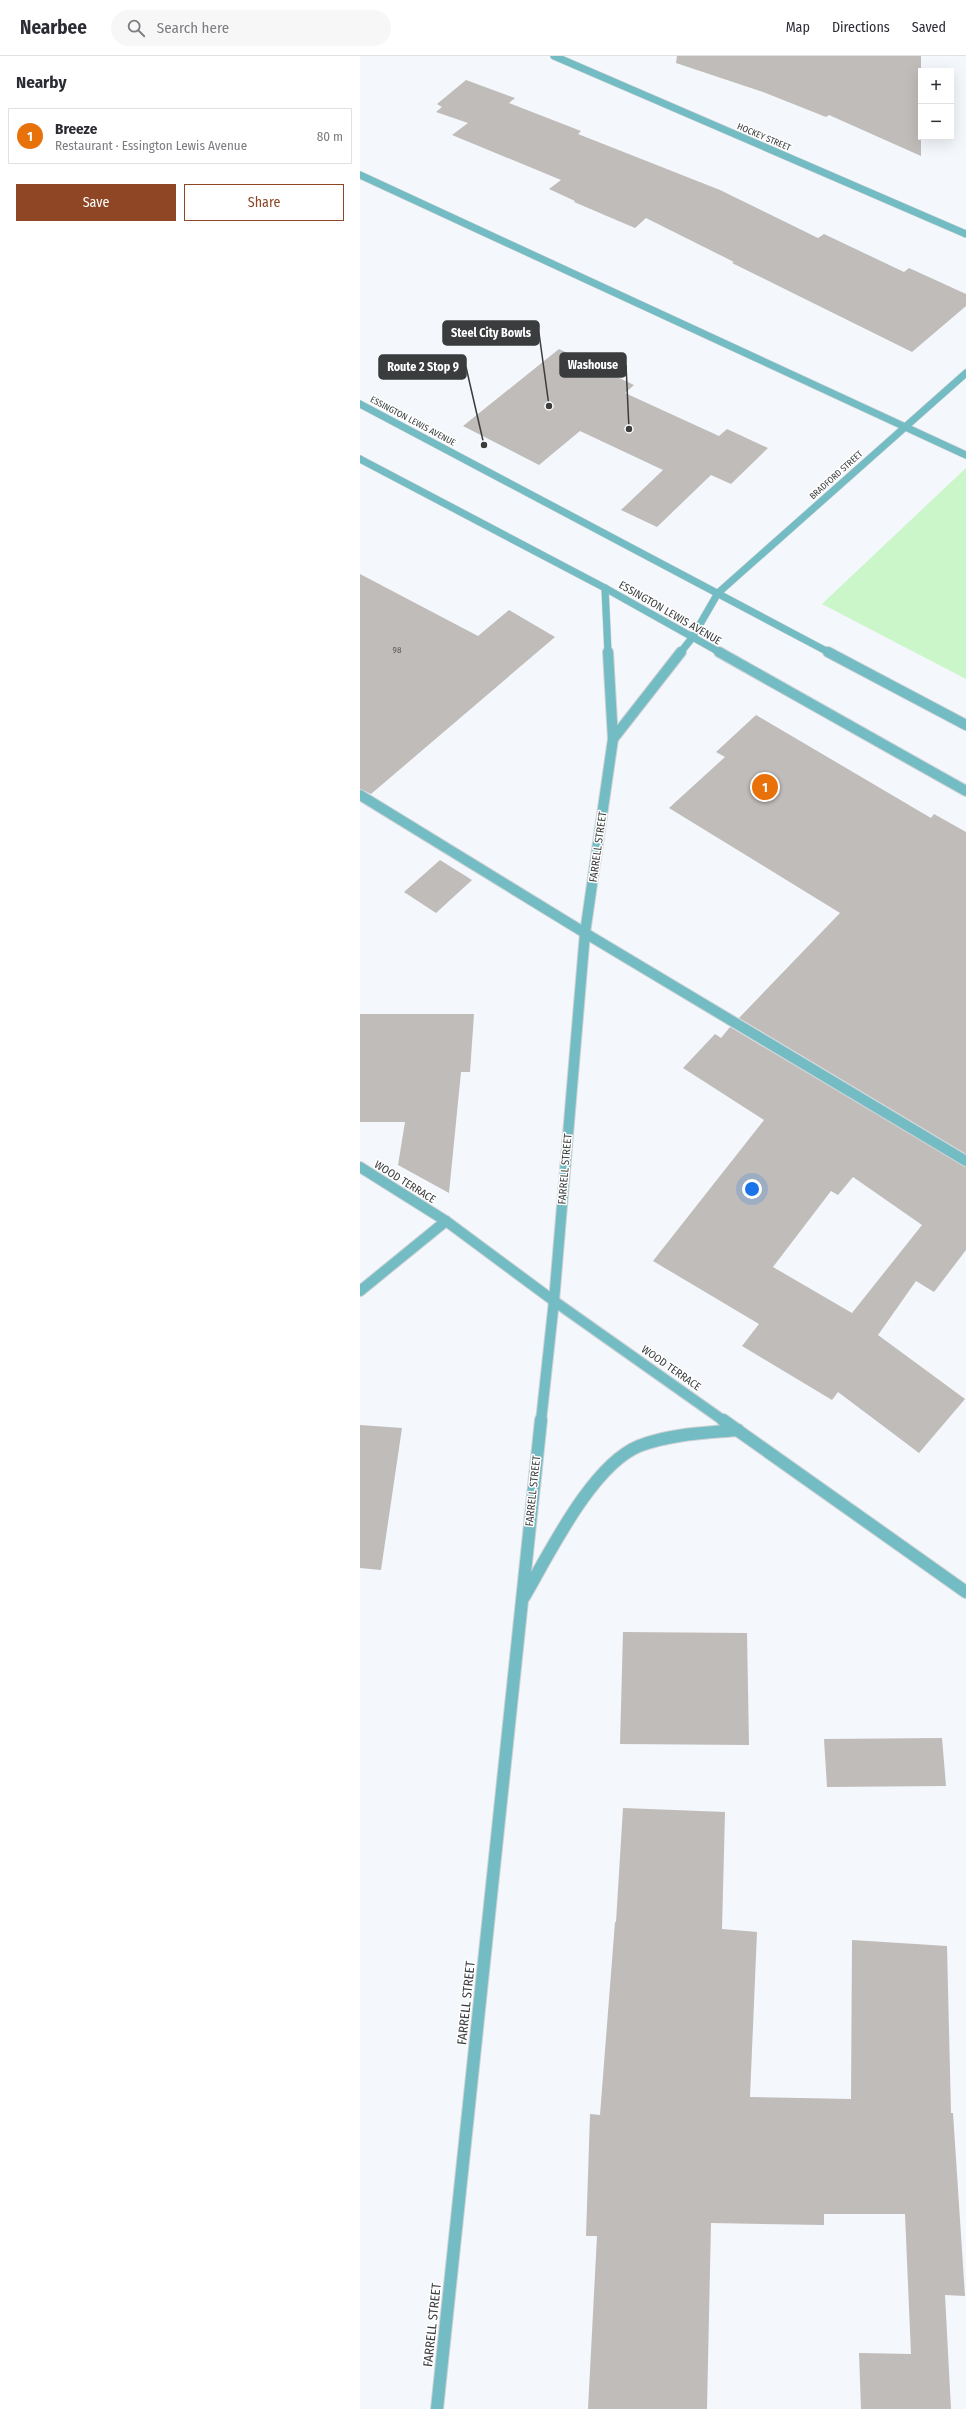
<!DOCTYPE html>
<meta charset="utf-8">
<style>
body{margin:0;font-family:"Fira Sans Condensed",sans-serif;background:#f7f7f7;color:#2b2b33}
.controls{position:absolute;right:12px;top:12px;display:grid;overflow:hidden;border-radius:0px;box-shadow:0 4px 16px #0002}
.controls button{width:36px;height:36px;display:grid;place-items:center;padding:0;border:0;border-bottom:1px solid #e1e1e2;background:#fff;color:#2b2b33;font:20px sans-serif}
.you{position:absolute;left:392px;top:1133px;width:14px;height:14px;margin:-10px;border:3px solid #fff;border-radius:50%;background:#1a73e8;box-shadow:0 0 0 6px #1a73e833}
.badge{display:grid;place-items:center;width:26px;height:26px;border-radius:50%;background:#8e4624;color:#fff;font-size:13px;font-weight:700}
.pin{position:absolute;translate:-50% -50%;border:2px solid #fff;box-shadow:0 1px 4px #0006}
.list{margin:0;padding:0;list-style:none}
h2{display:flex;justify-content:space-between;align-items:center;height:52px;margin:0;padding:0 16px;font-size:17px}
h2 small{font-size:13px;font-weight:400;color:#7c7c81}
.list li{display:grid;grid-template-columns:26px 1fr auto;gap:12px;align-items:center;box-sizing:border-box;height:56px;margin:0 8px 8px;padding:0 8px;border:1px solid #e1e1e2;border-radius:0px}
.list b{display:block;font-size:15px;white-space:nowrap}
.list p{margin:0;font-size:13px;white-space:nowrap;color:#7c7c81}
.list em{font-size:13px;font-style:normal;color:#7c7c81}
.actions{display:flex;gap:8px;padding:12px 16px}
.actions a{flex:1;padding:9px 0;border:1px solid #8e4624;border-radius:0px;text-align:center;font-size:14px;color:#8e4624}
.actions .main{background:#8e4624;color:#fff}
.icon{flex:none;width:22px;height:22px;fill:none;stroke:currentColor;stroke-width:2;stroke-linecap:round;stroke-linejoin:round}
.map{position:relative;flex:none;width:606px;height:2353px;overflow:hidden}
header{display:flex;align-items:center;gap:24px;box-sizing:border-box;height:56px;padding:0 20px;background:#fff;border-bottom:1px solid #e1e1e2}
header strong{font-size:19px}
nav{display:flex;gap:22px;margin-inline-start:auto;font-size:14px}
.search{width:280px;height:36px;background:#f7f7f7;display:flex;align-items:center;gap:10px;box-sizing:border-box;padding:0 14px;border-radius:22px;color:#7c7c81;font-size:15px}
main{display:flex}
aside{flex:1;background:#fff}
.map>svg:first-child{display:block}
</style>
<header>
<strong>Nearbee</strong>
<div class="search"><svg class="icon" aria-label="search" viewBox="0 0 24 24"><circle cx="10" cy="10" r="6"/><path d="M15 15l6 6"/></svg>Search here</div>
<nav><a>Map</a><a>Directions</a><a>Saved</a></nav>
</header>
<main>
<aside>
<h2>Nearby<small></small></h2>
<ul class="list">
<li><span class="badge" style="background:#e8710a">1</span><div><b>Breeze</b><p>Restaurant · Essington Lewis Avenue</p></div><em>80 m</em></li>
</ul>
<div class="actions"><a class="main">Save</a><a>Share</a></div>
</aside>
<div class="map">
<svg width="606" height="2353" viewBox="0 0 606 2353">
<rect width="100%" height="100%" fill="#f4f7fb"/>
<polygon fill="#caf6c9" points="606,412 606,623 462,548"/>
<g fill="#c0bcba" fill-rule="evenodd">
<polygon points="317,0 561,0 561,100 469,59 466,61 403,36 316,7"/>
<polygon points="106,24 155,42 149,47 221,75 218,78 360,134 458,182 464,178 544,216 549,212 606,238 606,250 552,296 372,207 374,206 286,162 275,172 214,146 215,145 189,133 201,124 92,79 108,67 76,56 82,51 77,48"/>
<polygon points="199,293 274,329 265,337 359,380 367,373 408,392 371,428 351,419 297,471 261,454 303,414 220,375 179,409 103,370"/>
<polygon points="0,518 118,580 149,554 195,581 11,738 0,733"/>
<polygon points="396,659 571,762 574,758 606,776 606,1098 379,962 480,857 309,752 365,701 356,696"/>
<polygon points="80,804 112,824 76,857 44,836"/>
<polygon points="0,958 114,958 110,1016 101,1016 89,1137 38,1109 45,1066 0,1066"/>
<path d="M370 971 606 1111V1194L574 1236 556 1225 518 1279 605 1343 559 1397 478 1336 472 1344 382 1290 399 1268 293 1205 404 1064 323 1012 355 978 361 982ZM493 1121 562 1169 492 1257 413 1211 471 1135 478 1139Z"/>
<polygon points="0,1369 42,1372 21,1514 0,1512"/>
<polygon points="263,1576 387,1577 389,1689 260,1688"/>
<polygon points="582,1682 586,1730 467,1731 464,1683"/>
<polygon points="263,1752 365,1756 362,1873 397,1876 390,2041 491,2043 492,1884 587,1890 591,2057 593,2057 605,2240 585,2239 591,2353 501,2353 499,2297 551,2298 545,2158 464,2158 464,2169 351,2167 347,2353 228,2353 237,2180 226,2180 230,2058 240,2059 255,1866 256,1866"/>
</g>
<g fill="none" stroke-linecap="round" stroke-linejoin="round">
<g stroke="#cfd2d5" stroke-width="8">
<g id="minor-far2">
<polyline points="194,0 606,178"/>
<polyline points="0,119 606,399"/>
<polyline points="0,348 470,597"/>
<polyline points="0,403 245,532 361,597"/>
<polyline points="245,532 248,597"/>
<polyline points="320,597 332,582 358,537 606,317"/>
</g>
</g>
<g stroke="#cfd2d5" stroke-width="12">
<g id="minor-far1">
<polyline points="359,596 606,735"/>
<polyline points="468,596 606,669"/>
<polyline points="253,683 321,596"/>
<polyline points="0,739 225,877 606,1105"/>
<polyline points="0,1111 86,1165 194,1245 364,1365"/>
<polyline points="0,1235 86,1165"/>
<polyline points="181,1365 194,1245 225,877 253,683 248,596"/>
</g>
</g>
<g stroke="#cfd2d5" stroke-width="14">
<g id="minor">
<polyline points="363,1364 606,1536"/>
<path d="M164 1541C189 1498 232 1409 279 1390 310 1378 345 1377 378 1374"/>
<polyline points="77,2353 181,1364"/>
</g>
</g>
<use href="#minor-far2" stroke="#74bcc4" stroke-width="7"/>
<use href="#minor-far1" stroke="#74bcc4" stroke-width="10"/>
<use href="#minor" stroke="#74bcc4" stroke-width="12"/>
</g>
<g text-anchor="middle" dominant-baseline="central" stroke-width="3" stroke-linejoin="round" paint-order="stroke">
<g font-size="9" fill="#3a3c3d" stroke="#fff">
<text transform="translate(404 81) rotate(23)">HOCKEY STREET</text>
<text transform="translate(53 365) rotate(28)">ESSINGTON LEWIS AVENUE</text>
<text transform="translate(476 419) rotate(-42)">BRADFORD STREET</text>
</g>
<g font-size="9" fill="#5c5c5c">
<text x="37" y="594">98</text>
</g>
<g font-size="11" fill="#3a3c3d" stroke="#fff">
<text transform="translate(310 557) rotate(30)">ESSINGTON LEWIS AVENUE</text>
<text transform="translate(238 791) rotate(-82)">FARRELL STREET</text>
<text transform="translate(205 1113) rotate(-85)">FARRELL STREET</text>
<text transform="translate(45 1126) rotate(32)">WOOD TERRACE</text>
<text transform="translate(311 1312) rotate(35)">WOOD TERRACE</text>
<text transform="translate(173 1435) rotate(-84)">FARRELL STREET</text>
</g>
<g font-size="13" fill="#3a3c3d" stroke="#fff">
<text transform="translate(106 1947) rotate(-84)">FARRELL STREET</text>
<text transform="translate(72 2269) rotate(-84)">FARRELL STREET</text>
</g>
</g>
<path fill="none" stroke="#3a3c3d" stroke-width="1.5" d="M189 350L179 277M269 373L266 309M124 389L106 311"/>
<g fill="#3a3c3d" stroke="#fff" stroke-width="1.5">
<circle cx="189" cy="350" r="4"/>
<circle cx="269" cy="373" r="4"/>
<circle cx="124" cy="389" r="4"/>
</g>
<g fill="#3a3c3d" stroke="#3a3c3d" stroke-width="1.5">
<rect x="83" y="265" width="96" height="24" rx="4"/>
<rect x="200" y="297" width="66" height="24" rx="4"/>
<rect x="19" y="299" width="87" height="24" rx="4"/>
</g>
<g font-size="12" text-anchor="middle" font-weight="bold" fill="#fff">
<text x="131" y="281">Steel City Bowls</text>
<text x="233" y="313">Washouse</text>
<text x="63" y="315">Route 2 Stop 9</text>
</g>
</svg>
<div class="controls">
<button>+</button>
<button>−</button>
</div>
<div class="you"></div>
<div class="pin badge" style="left:405px;top:731px;background:#e8710a">1</div>
</div>
</main>
